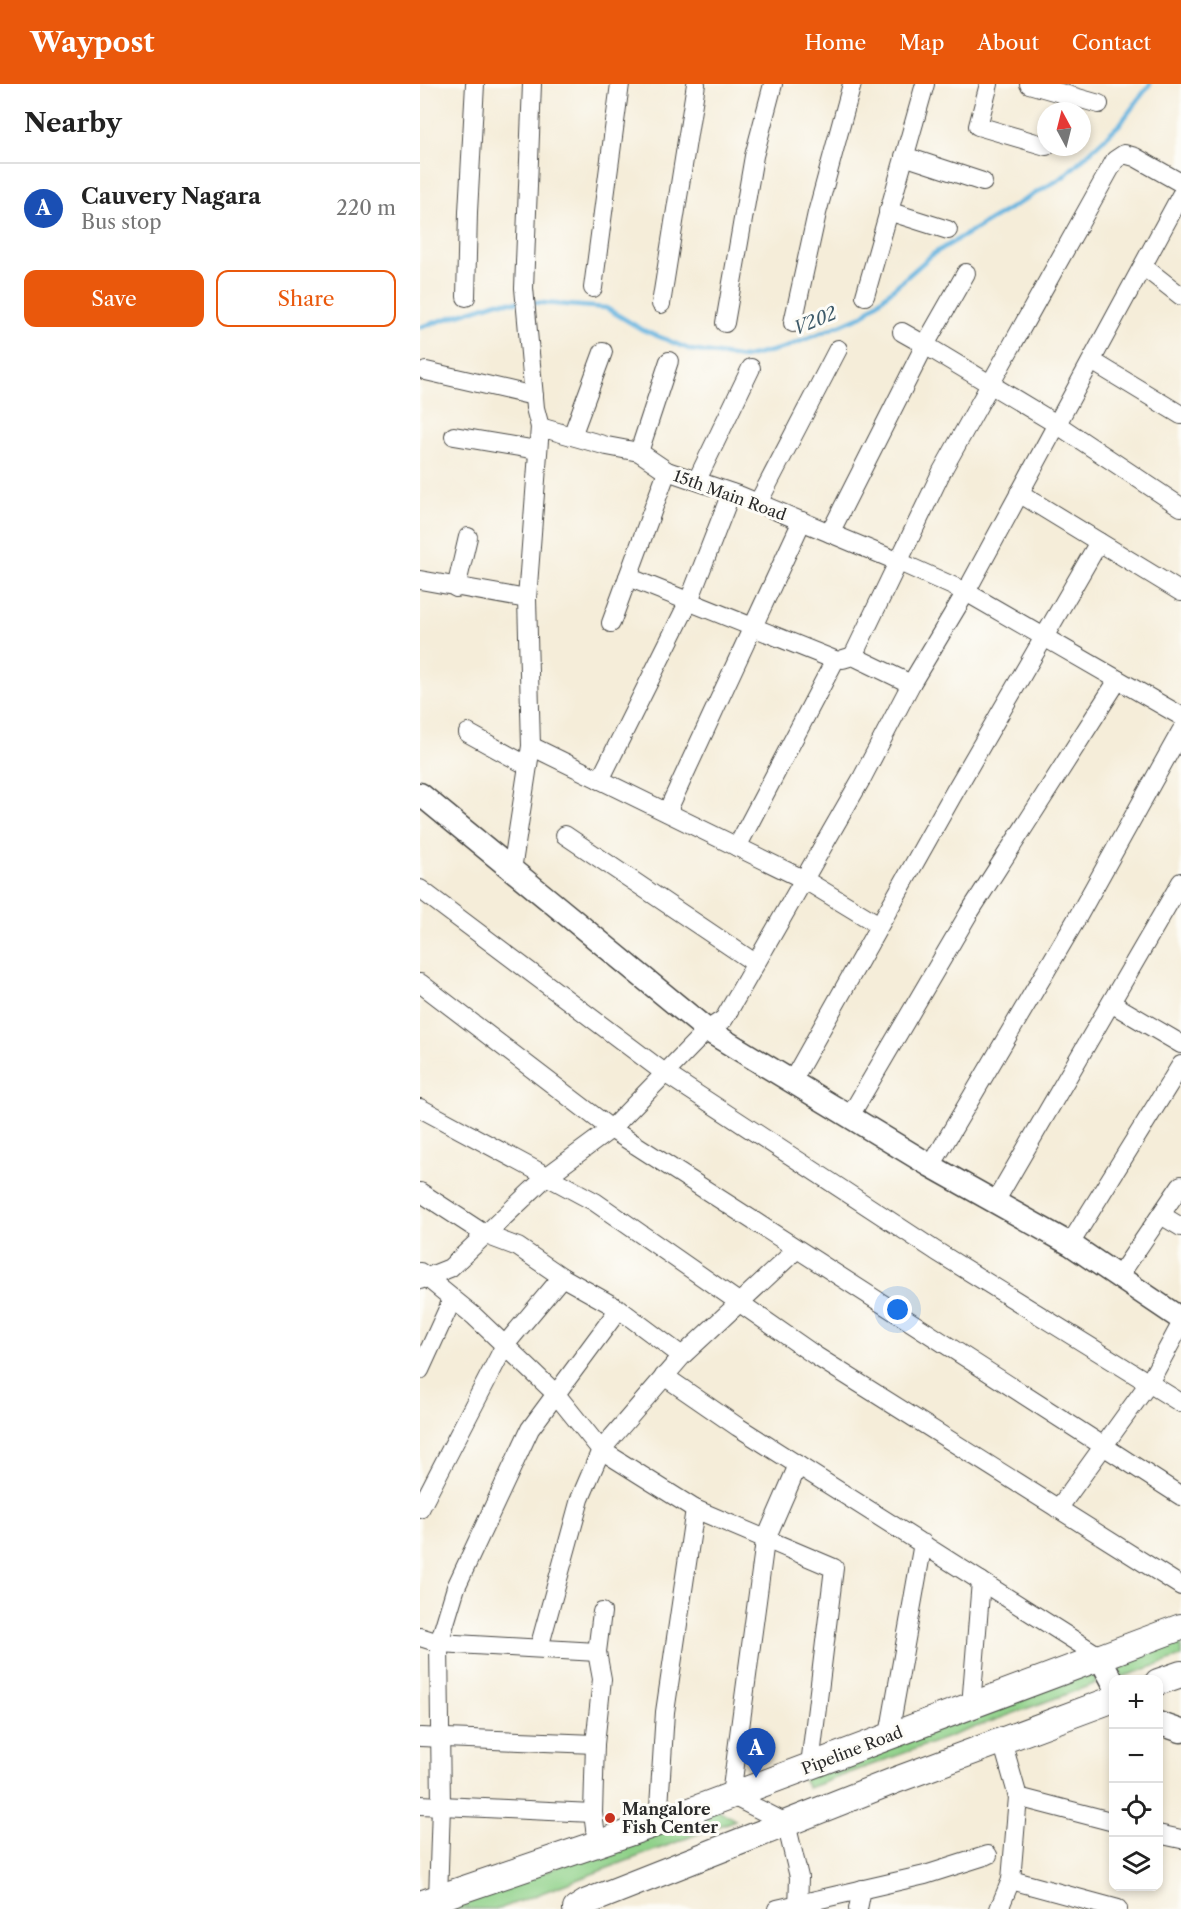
<!DOCTYPE html>
<meta charset="utf-8">
<style>
body{margin:0;font-family:"Libre Caslon Text",serif;background:#f6f6f6;color:#222}
.controls{position:absolute;right:18px;bottom:18px;display:grid;overflow:hidden;border-radius:12px;box-shadow:0 3px 9px #0003}
.controls button{width:54px;height:54px;display:grid;place-items:center;padding:0;border:0;border-bottom:2px solid #e0e0e0;background:#fff;color:#222;font:30px sans-serif}
.compass{position:absolute;left:617px;top:18px;width:54px;height:54px;border-radius:50%;background:#fff;box-shadow:0 3px 9px #0003;rotate:353deg}
.you{position:absolute;left:478px;top:1226px;width:21px;height:21px;margin:-15px;border:4px solid #fff;border-radius:50%;background:#1a73e8;box-shadow:0 0 0 9px #1a73e833}
.badge{display:grid;place-items:center;width:39px;height:39px;border-radius:50%;background:#ea580c;color:#fff;font-size:20px;font-weight:700}
.pin{position:absolute;translate:-50% -50px;filter:drop-shadow(0 2px 3px #0008)}
.pin::after{content:'';position:absolute;top:32px;width:21px;height:18px;background:inherit;clip-path:polygon(0 0,100% 0,50% 100%)}
.list{margin:0;padding:0;list-style:none}
h2{display:flex;justify-content:space-between;align-items:center;height:78px;margin:0;padding:0 24px;font-size:26px}
h2 small{font-size:20px;font-weight:400;color:#767676}
.list li{display:grid;grid-template-columns:39px 1fr auto;gap:18px;align-items:center;box-sizing:border-box;height:90px;padding:0 24px;border-top:2px solid #e0e0e0}
.list b{display:block;font-size:22px;white-space:nowrap}
.list p{margin:0;font-size:20px;white-space:nowrap;color:#767676}
.list em{font-size:20px;font-style:normal;color:#767676}
.actions{display:flex;gap:12px;padding:18px 24px}
.actions a{flex:1;padding:14px 0;border:2px solid #ea580c;border-radius:12px;text-align:center;font-size:21px;color:#ea580c}
.actions .main{background:#ea580c;color:#fff}
.icon{flex:none;width:33px;height:33px;fill:none;stroke:currentColor;stroke-width:2;stroke-linecap:round;stroke-linejoin:round}
.map{position:relative;flex:none;width:761px;height:1825px;overflow:hidden}
header{display:flex;align-items:center;gap:36px;box-sizing:border-box;height:84px;padding:0 30px;background:#ea580c;color:#fff}
header strong{font-size:28px}
nav{display:flex;gap:33px;margin-inline-start:auto;font-size:21px}
main{display:flex}
aside{flex:1;background:#fff}
.map>svg:first-child{display:block}
</style>
<header>
<strong>Waypost</strong>
<nav><a>Home</a><a>Map</a><a>About</a><a>Contact</a></nav>
</header>
<main>
<aside>
<h2>Nearby<small></small></h2>
<ul class="list">
<li><span class="badge" style="background:#1a4fb4">A</span><div><b>Cauvery Nagara</b><p>Bus stop</p></div><em>220 m</em></li>
</ul>
<div class="actions"><a class="main">Save</a><a>Share</a></div>
</aside>
<div class="map">
<svg width="761" height="1825" viewBox="0 0 761 1825">
<rect width="100%" height="100%" fill="#fdfcf7"/>
<filter id="ink" filterUnits="userSpaceOnUse"><feTurbulence type="fractalNoise" baseFrequency=".0167" numOctaves="2"/><feDisplacementMap in="SourceGraphic" scale="12" xChannelSelector="R" yChannelSelector="G"/><feConvolveMatrix kernelMatrix="1 2 1 2 8 2 1 2 1" color-interpolation-filters="sRGB"/></filter>
<filter id="wash" filterUnits="userSpaceOnUse"><feTurbulence type="fractalNoise" baseFrequency=".008" numOctaves="4" result="noise"/><feDisplacementMap in="SourceGraphic" scale="24" xChannelSelector="R" yChannelSelector="G"/><feGaussianBlur stdDeviation="1.35" result="paint"/><feColorMatrix in="noise" values="0 0 0 0 0 0 0 0 0 0 0 0 0 0 0 0 0 1.4 0 .05"/><feComposite in="paint" operator="in"/></filter>
<g filter="url(#wash)">
<rect width="100%" height="100%" fill="#f5edd9"/>
<g fill="#8fd189" stroke="#5d7e5a" stroke-width="1.5">
<polygon points="761,1551 761,1573 702,1593 694,1575"/>
<polygon points="671,1586 677,1599 388,1704 381,1692"/>
<polygon points="297,1725 315,1736 79,1825 21,1825"/>
</g>
<g fill="none" stroke-linecap="round" stroke-linejoin="round">
<g stroke="#64b3df" stroke-width="4.5">
<polyline points="111,218 186,224 223,246 271,266 323,274 364,264 442,232 513,170 643,93 700,40 730,0"/>
<polyline points="1,243 78,218 102,218"/>
</g>
</g>
</g>
<g filter="url(#ink)">
<g fill="none" stroke-linecap="round" stroke-linejoin="round">
<g stroke="#494845" stroke-width="20">
<g id="minor">
<polyline points="112,0 104,204 115,324 120,343"/>
<polyline points="569,0 558,42 626,62"/>
<polyline points="609,0 679,20"/>
<polyline points="484,72 563,98"/>
<polyline points="468,127 528,146"/>
<polyline points="724,183 761,212"/>
<polyline points="173,204 200,0"/>
<polyline points="445,212 505,0"/>
<polyline points="46,213 48,128 55,0"/>
<polyline points="241,220 276,0"/>
<polyline points="305,239 334,72 353,0"/>
<polyline points="373,239 397,129 432,0"/>
<polyline points="482,248 505,261 546,189"/>
<polyline points="672,277 761,331"/>
<polyline points="6,287 114,312"/>
<polyline points="34,352 117,366"/>
<polyline points="152,352 183,268"/>
<polyline points="219,368 249,277"/>
<polyline points="277,396 331,284"/>
<polyline points="599,409 761,508"/>
<polyline points="338,419 418,265"/>
<polyline points="410,449 505,261 638,341 761,423"/>
<polyline points="208,493 415,576 317,763"/>
<polyline points="0,496 107,515"/>
<polyline points="36,504 48,453"/>
<polyline points="191,539 247,387"/>
<polyline points="433,572 522,387 695,76 704,70 715,73 761,99"/>
<polyline points="423,575 433,572 491,600"/>
<polyline points="48,649 108,682"/>
<polyline points="111,662 385,796 459,841"/>
<polyline points="180,696 269,517 311,409"/>
<polyline points="247,728 382,437"/>
<polyline points="145,751 335,879"/>
<polyline points="92,786 111,662 107,515 120,343 187,362 219,368 247,387 321,412 477,477 546,508 761,632"/>
<polyline points="0,805 246,990 516,1167 761,1319"/>
<polyline points="0,899 191,1045 761,1412"/>
<polyline points="691,919 761,960"/>
<polyline points="371,999 531,714 679,458"/>
<polyline points="0,1024 175,1118 396,1272 761,1502"/>
<polyline points="430,1032 549,829 698,596"/>
<polyline points="511,1082 656,836 761,647"/>
<polyline points="0,1108 66,1151 98,1163 142,1193 199,1225 262,1272"/>
<polyline points="575,1118 761,798"/>
<polyline points="741,1131 761,1143"/>
<polyline points="650,1160 761,981"/>
<polyline points="0,1188 54,1232 135,1309 181,1366 275,1425 414,1484 390,1681"/>
<polyline points="699,1192 761,1101"/>
<polyline points="0,1196 30,1184 126,1093 191,1045 287,946 304,935 442,694 491,600 546,508 761,111"/>
<polyline points="0,1286 32,1216"/>
<polyline points="244,1292 318,1343 679,1572"/>
<polyline points="0,1425 85,1261 142,1193"/>
<polyline points="638,1425 729,1299 761,1240"/>
<polyline points="0,1553 19,1559 177,1568"/>
<polyline points="119,1564 160,1415 181,1366 262,1272 376,1166"/>
<polyline points="551,1622 561,1497"/>
<polyline points="469,1651 503,1459"/>
<polyline points="0,1653 175,1660"/>
<polyline points="582,1657 598,1713 694,1738"/>
<polyline points="0,1721 173,1729"/>
<polyline points="238,1739 245,1628 275,1425"/>
<polyline points="738,1750 761,1755"/>
<polyline points="177,1760 173,1729 175,1660 182,1595 177,1568 182,1528"/>
<polyline points="591,1796 698,1825"/>
<polyline points="18,1814 21,1722 19,1559 36,1503 110,1345 199,1225"/>
<polyline points="357,1825 505,1791 568,1771"/>
<polyline points="378,1825 379,1793 366,1739 311,1711 345,1457 378,1381"/>
<polyline points="438,1825 442,1805"/>
<polyline points="579,1825 591,1796 598,1713"/>
</g>
</g>
<g stroke="#494845" stroke-width="25">
<g id="tertiary">
<polyline points="0,710 287,946 511,1082 650,1160 761,1235"/>
<polyline points="679,1572 694,1600"/>
<polyline points="738,1639 761,1647"/>
</g>
</g>
<g stroke="#494845" stroke-width="28">
<g id="secondary">
<polyline points="738,1598 761,1590"/>
<polyline points="0,1820 238,1739 761,1543"/>
<polyline points="156,1825 167,1818 476,1696 694,1615"/>
</g>
</g>
<use href="#minor" stroke="#fff" stroke-width="18"/>
<use href="#tertiary" stroke="#fff" stroke-width="22"/>
<use href="#secondary" stroke="#fff" stroke-width="26"/>
</g>
</g>
<circle fill="#c8321e" stroke="#fdfcf7" stroke-width="2" cx="190" cy="1734" r="6"/>
<g text-anchor="middle" dominant-baseline="central" stroke-width="6" stroke-linejoin="round" paint-order="stroke">
<g font-size="16" fill="#2b2b2b" stroke="#fdfcf7">
<text transform="translate(310 411) rotate(20)">15th Main Road</text>
<text transform="translate(432 1666) rotate(-21)">Pipeline Road</text>
</g>
<g font-size="16" font-weight="bold" fill="#2b2b2b" stroke="#fdfcf7" text-anchor="start">
<text x="202" y="1725">Mangalore<tspan x="202" dy="18">Fish Center</tspan></text>
</g>
<g font-size="18" font-style="italic" fill="#3f5b6a" stroke="#fdfcf7">
<text transform="translate(395 237) rotate(-22)">V202</text>
</g>
</g>
</svg>
<div class="controls">
<button>+</button>
<button>−</button>
<button><svg class="icon" aria-label="locate" viewBox="0 0 24 24"><circle cx="12" cy="12" r="6"/><path d="M12 2v4M12 18v4M2 12h4M18 12h4"/></svg></button>
<button><svg class="icon" aria-label="layers" viewBox="0 0 24 24"><path d="M12 4l9 5-9 5-9-5zM3 14l9 5 9-5"/></svg></button>
</div>
<svg class="compass" viewBox="-18 -18 36 36"><path d="M0-13l5 13h-10z" fill="#e53935"/><path d="M0 13l5-13h-10z" fill="#767676"/></svg>
<div class="you"></div>
<div class="pin badge" style="left:336px;top:1694px;background:#1a4fb4">A</div>
</div>
</main>
